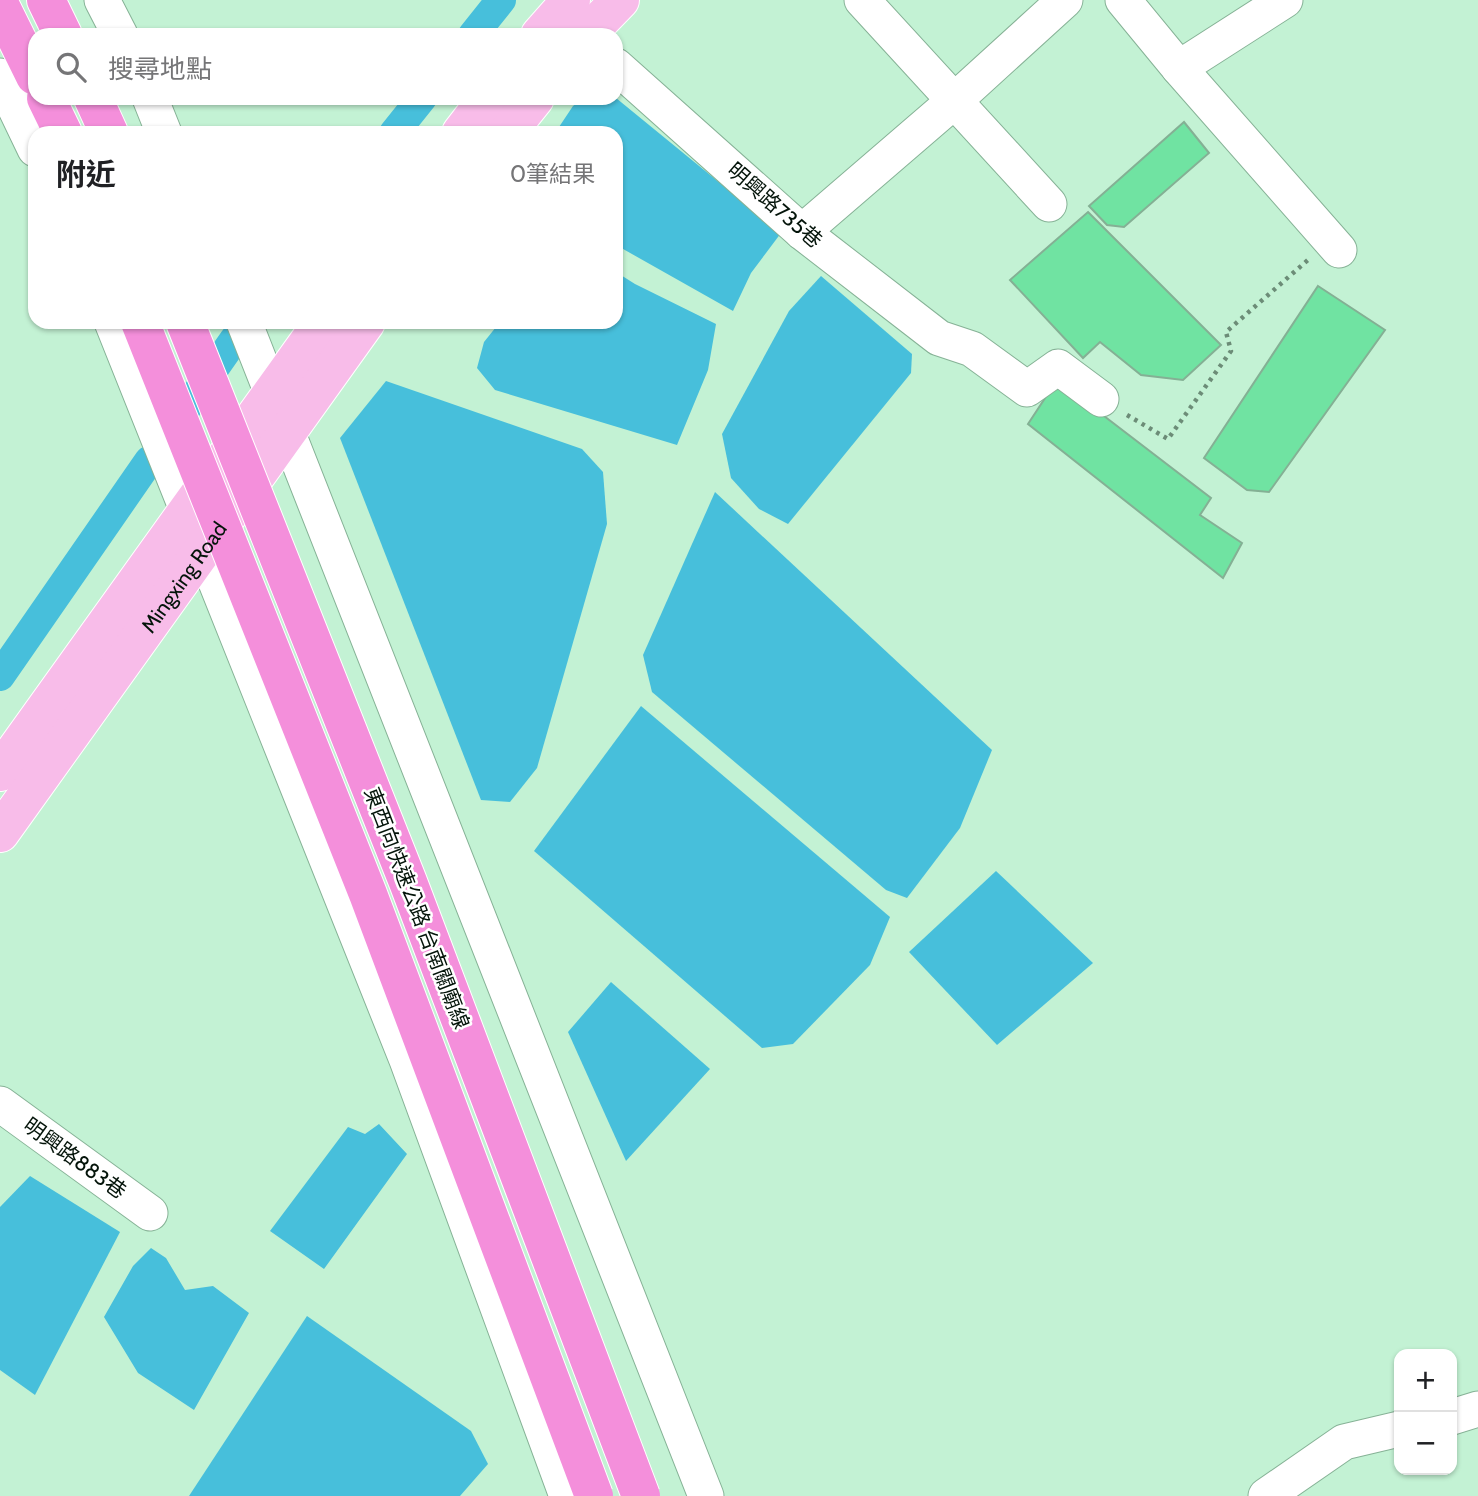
<!DOCTYPE html>
<html lang="zh-TW">
<meta charset="utf-8">
<style>
body{margin:0;font-family:Cabin,"Noto Sans TC",sans-serif;background:#f6f6f6;color:#202124}
.controls{position:absolute;right:21px;bottom:21px;display:grid;overflow:hidden;border-radius:14px;box-shadow:0 2px 5px #0004}
.controls button{width:63px;height:63px;display:grid;place-items:center;padding:0;border:0;border-bottom:2px solid #e0e0e0;background:#fff;color:#202124;font:35px sans-serif}
.list{margin:0;padding:0;list-style:none}
h2{display:flex;justify-content:space-between;align-items:center;height:91px;margin:0;padding:0 28px;font-size:30px}
h2 small{font-size:23px;font-weight:400;color:#757577}
.icon{flex:none;width:38px;height:38px;fill:none;stroke:currentColor;stroke-width:2;stroke-linecap:round;stroke-linejoin:round}
.map{position:relative;flex:none;width:1478px;height:1496px;overflow:hidden}
.search{position:absolute;background:#fff;box-shadow:0 2px 5px #0004;left:28px;top:28px;width:595px;height:77px;display:flex;align-items:center;gap:18px;box-sizing:border-box;padding:0 24px;border-radius:21px;color:#757577;font-size:26px}
.panel{position:absolute;background:#fff;box-shadow:0 2px 5px #0004;left:28px;top:126px;width:595px;height:203px;border-radius:21px}
.map>svg:first-child{display:block}
</style>
<div class="map">
<svg width="1478" height="1496" viewBox="0 0 1478 1496">
<rect width="100%" height="100%" fill="#c3f2d4"/>
<g fill="#47bfdb">
<polygon points="584,98 616,98 781,233 751,273 733,311 616,245 616,133 555,133 573,106"/>
<polygon points="616,272 635,284 716,324 708,370 677,445 495,390 477,368 484,342 500,322 616,322"/>
<polygon points="821,276 912,354 911,373 788,524 759,509 731,478 722,434 789,311"/>
<polygon points="386,381 582,449 603,472 607,524 537,768 510,802 481,800 340,438"/>
<polygon points="715,492 992,750 960,828 907,898 886,890 652,692 643,655"/>
<polygon points="641,706 890,917 870,965 793,1044 762,1048 534,851"/>
<polygon points="996,871 1093,963 997,1045 909,952"/>
<polygon points="611,982 710,1069 626,1161 568,1032"/>
<polygon points="379,1124 407,1154 324,1269 270,1231 348,1127 365,1134"/>
<polygon points="30,1176 120,1232 35,1395 0,1370 0,1207"/>
<polygon points="151,1248 166,1258 185,1290 213,1286 249,1313 194,1410 138,1373 104,1317 133,1266"/>
<polygon points="307,1316 471,1431 488,1464 460,1496 189,1496"/>
</g>
<g fill="none" stroke-linecap="round" stroke-linejoin="round">
<g stroke="#47bfdb" stroke-width="30">
<polyline points="473,35 501,0"/>
<polyline points="394,133 422,98"/>
<polyline points="171,430 234,340"/>
<polyline points="0,676 149,461"/>
</g>
</g>
<g fill="#70e3a2" stroke="#84b094" stroke-width="2">
<polygon points="1184,122 1209,153 1124,227 1107,225 1089,206"/>
<polygon points="1088,212 1221,345 1183,380 1141,375 1100,342 1083,358 1010,280"/>
<polygon points="1318,286 1385,330 1269,492 1247,490 1204,458"/>
<polygon points="1057,380 1211,498 1200,515 1242,543 1223,578 1028,424"/>
</g>
<g fill="none" stroke-linecap="round" stroke-linejoin="round">
<g stroke="#86b296" stroke-width="37">
<g id="minor">
<polyline points="102,0 120,35"/>
<polyline points="862,0 1049,204"/>
<polyline points="1123,0 1179,68 1285,0"/>
<polyline points="616,66 802,232 939,338 972,349 1027,389 1058,367 1101,399"/>
<polyline points="1179,68 1339,250"/>
<polyline points="0,76 35,149"/>
<polyline points="150,98 164,133"/>
<polyline points="802,232 953,102 1065,0"/>
<polyline points="112,322 407,1060 567,1496"/>
<polyline points="244,322 706,1496"/>
<polyline points="0,1104 150,1213"/>
<polyline points="1452,1417 1478,1409"/>
<polyline points="1266,1496 1344,1442 1399,1429"/>
</g>
</g>
<g stroke="#fff" stroke-width="40">
<g id="major">
<polyline points="540,35 571,0"/>
<polyline points="586,35 620,0"/>
<polyline points="461,133 488,98"/>
<polyline points="507,133 535,98"/>
<polyline points="0,772 323,322"/>
<path id="s1" d="M0 833 366 322"/>
</g>
</g>
<g stroke="#fff" stroke-width="40">
<g id="highway">
<polyline points="46,0 63,35"/>
<polyline points="0,5 35,76"/>
<polyline points="46,98 63,133"/>
<polyline points="93,98 109,133"/>
</g>
</g>
<polyline stroke="#6c8c77" stroke-width="4.5" stroke-dasharray="3.5 5" stroke-linecap="butt" points="1127,415 1168,439 1231,351 1226,332 1309,259"/>
<use href="#minor" stroke="#fff" stroke-width="35"/>
<use href="#major" stroke="#f8bce9" stroke-width="38"/>
<use href="#highway" stroke="#f48fdb" stroke-width="38"/>
<g stroke="#fff" stroke-width="40" stroke-linecap="butt">
<g id="highway-bridge">
<polyline points="140,322 368,894 594,1496"/>
<polyline points="185,322 408,882 641,1496"/>
</g>
</g>
<use href="#highway-bridge" stroke="#f48fdb" stroke-width="38"/>
</g>
<g text-anchor="middle" dominant-baseline="central" stroke-width="5" stroke-linejoin="round" paint-order="stroke">
<g font-size="21" fill="#04140a" stroke="#fff">
<text transform="translate(775 205) rotate(41)">明興路735巷</text>
<text stroke="none"><textPath href="#s1" startOffset="315">Mingxing Road</textPath></text>
<text transform="translate(417 908) rotate(69)">東西向快速公路 台南關廟線</text>
<text transform="translate(75 1158) rotate(36)">明興路883巷</text>
</g>
</g>
</svg>
<div class="controls">
<button>+</button>
<button>−</button>
</div>
<div class="search"><svg class="icon" aria-label="search" viewBox="0 0 24 24"><circle cx="10" cy="10" r="6"/><path d="M15 15l6 6"/></svg>搜尋地點</div>
<section class="panel">
<h2>附近<small>0筆結果</small></h2>
<ul class="list">
</ul>
</section>
</div>
